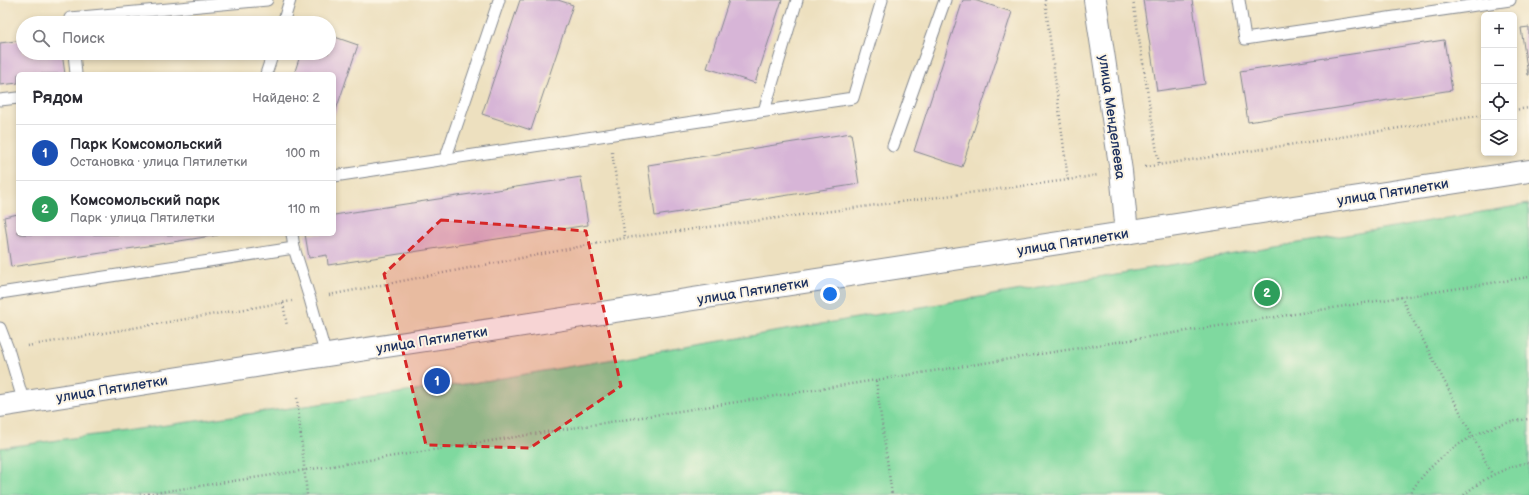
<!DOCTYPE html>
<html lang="ru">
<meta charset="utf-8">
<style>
body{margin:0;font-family:"Balsamiq Sans",sans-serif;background:#f2f2f3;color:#2b2b33}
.controls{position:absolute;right:12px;top:12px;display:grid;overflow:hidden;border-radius:6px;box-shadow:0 2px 6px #0003}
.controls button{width:36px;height:36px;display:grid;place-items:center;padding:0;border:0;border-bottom:1px solid #e1e1e2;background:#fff;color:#2b2b33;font:20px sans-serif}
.you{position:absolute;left:830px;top:294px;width:14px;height:14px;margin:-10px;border:3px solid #fff;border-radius:50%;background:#1a73e8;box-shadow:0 0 0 6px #1a73e833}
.badge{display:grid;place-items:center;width:26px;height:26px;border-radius:50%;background:#2563eb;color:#fff;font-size:13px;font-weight:700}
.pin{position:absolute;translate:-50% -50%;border:2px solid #fff;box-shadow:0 1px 4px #0006}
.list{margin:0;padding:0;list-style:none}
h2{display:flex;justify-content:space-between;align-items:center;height:52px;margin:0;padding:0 16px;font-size:17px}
h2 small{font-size:13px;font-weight:400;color:#7c7c81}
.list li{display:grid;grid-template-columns:26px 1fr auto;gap:12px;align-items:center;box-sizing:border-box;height:56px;padding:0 16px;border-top:1px solid #e1e1e2}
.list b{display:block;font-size:15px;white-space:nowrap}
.list p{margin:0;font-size:13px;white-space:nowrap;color:#7c7c81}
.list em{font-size:13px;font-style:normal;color:#7c7c81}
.icon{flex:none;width:22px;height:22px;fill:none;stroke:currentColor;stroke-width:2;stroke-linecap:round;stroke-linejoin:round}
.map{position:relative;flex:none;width:1529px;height:495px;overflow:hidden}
.search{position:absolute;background:#fff;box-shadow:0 2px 6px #0003;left:16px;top:16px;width:320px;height:44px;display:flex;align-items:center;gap:10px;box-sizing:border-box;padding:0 14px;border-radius:22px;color:#7c7c81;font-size:15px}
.panel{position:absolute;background:#fff;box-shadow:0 2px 6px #0003;left:16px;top:72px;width:320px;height:164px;border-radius:6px}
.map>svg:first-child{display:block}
</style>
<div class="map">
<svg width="1529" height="495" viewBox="0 0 1529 495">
<rect width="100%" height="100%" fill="#fcf5e5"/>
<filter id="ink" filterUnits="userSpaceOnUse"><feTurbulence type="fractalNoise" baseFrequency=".025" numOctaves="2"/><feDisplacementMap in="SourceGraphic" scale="8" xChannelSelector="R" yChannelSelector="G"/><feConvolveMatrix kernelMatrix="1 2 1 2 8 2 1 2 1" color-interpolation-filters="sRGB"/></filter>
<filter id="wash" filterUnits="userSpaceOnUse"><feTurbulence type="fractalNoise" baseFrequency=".012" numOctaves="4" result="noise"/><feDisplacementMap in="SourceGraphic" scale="16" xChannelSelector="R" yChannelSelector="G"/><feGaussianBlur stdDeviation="0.9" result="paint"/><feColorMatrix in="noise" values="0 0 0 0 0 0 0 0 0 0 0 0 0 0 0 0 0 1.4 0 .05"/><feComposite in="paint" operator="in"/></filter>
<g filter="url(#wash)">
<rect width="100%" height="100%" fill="#ede0bf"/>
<polygon fill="#7fd99f" stroke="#4d847e" points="1529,204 1529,495 0,495 0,448 479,382"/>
<g id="blocks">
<g fill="#d7b5d7">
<polygon points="520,0 558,0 573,5 531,130 482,114"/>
<polygon points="729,0 782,0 755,83 707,68"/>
<polygon points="963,0 974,0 1012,12 962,167 914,151"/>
<polygon points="1143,0 1192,0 1205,84 1157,91"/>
<polygon points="1529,27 1529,75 1528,75 1521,28"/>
<polygon points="329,35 358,45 334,116 334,74 294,74 301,53 329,53"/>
<polygon points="23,40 23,53 62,53 65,74 18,74 18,83 0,85 0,43"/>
<polygon points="1444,40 1452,90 1248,122 1240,71"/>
<polygon points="851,133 859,184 655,216 648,165"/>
<polygon points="581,177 588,225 328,265 327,255 309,258 305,234 334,234 334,215"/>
<polygon points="18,214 18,234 218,235 11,267 4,217"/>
</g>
</g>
</g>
<g filter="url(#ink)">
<use href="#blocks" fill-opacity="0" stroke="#84888e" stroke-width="1"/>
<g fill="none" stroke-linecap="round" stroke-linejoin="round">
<g stroke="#84888e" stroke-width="13">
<g id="service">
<polyline points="1239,0 1245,39 1510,0"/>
<polyline points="71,23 70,18 267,0"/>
<polyline points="283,23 290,0"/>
<polyline points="74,53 76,74"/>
<polyline points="266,74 273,53"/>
<polyline points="0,100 18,98"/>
<polyline points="764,111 797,0"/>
<polyline points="893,146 945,0"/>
<polyline points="445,160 499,0"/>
<polyline points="334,176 853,98 882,0"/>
<polyline points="292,234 294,248 310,299 326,356"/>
<polyline points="0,293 294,248"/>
<polyline points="0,328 8,349 24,403"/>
</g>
</g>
<g stroke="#84888e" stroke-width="24">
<polyline id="minor" points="1095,0 1121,171 1127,233"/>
</g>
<g stroke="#84888e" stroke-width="24">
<polyline id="secondary" points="0,406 262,365 1529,171"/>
</g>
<g stroke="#84888e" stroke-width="2.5" stroke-dasharray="1 3" stroke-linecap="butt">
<polyline points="1045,0 1068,180"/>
<polyline points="1133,0 1159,165"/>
<polyline points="1514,110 1529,108"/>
<polyline points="612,152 625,238"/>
<polyline points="1145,167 1484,115"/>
<polyline points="329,295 625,238 1068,180 1098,175"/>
<polyline points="1401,297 1492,474"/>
<polyline points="283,303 287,326"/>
<polyline points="27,346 292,301"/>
<polyline points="876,381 892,495"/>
<polyline points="297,398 307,495"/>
<polyline points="140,495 306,470 1529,277"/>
<path d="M1409 495C1434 454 1481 424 1529 419"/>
<path d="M1464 495C1483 478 1504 468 1529 462"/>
</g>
<use href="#service" stroke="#fff" stroke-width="11"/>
<use href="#minor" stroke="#fff" stroke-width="22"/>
<use href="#secondary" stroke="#fff" stroke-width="22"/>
</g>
</g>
<path fill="#d62828" fill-opacity="0.2" stroke="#d62828" stroke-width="3" stroke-dasharray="8 5" stroke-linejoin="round" d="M441 220 586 231 621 386 530 448 426 445 384 274Z"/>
<g text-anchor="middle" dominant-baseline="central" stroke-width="4" stroke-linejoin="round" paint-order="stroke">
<g font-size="14" fill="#1b2f5e" stroke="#fcf5e5">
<text transform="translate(1112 117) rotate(82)">улица Менделеева</text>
<text transform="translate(1393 192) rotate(-9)">улица Пятилетки</text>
<text transform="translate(1073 242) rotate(-9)">улица Пятилетки</text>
<text transform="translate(753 291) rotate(-9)">улица Пятилетки</text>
<text transform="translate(432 340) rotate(-9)">улица Пятилетки</text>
<text transform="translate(112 389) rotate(-9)">улица Пятилетки</text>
</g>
</g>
</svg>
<div class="controls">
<button>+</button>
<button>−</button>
<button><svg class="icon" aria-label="locate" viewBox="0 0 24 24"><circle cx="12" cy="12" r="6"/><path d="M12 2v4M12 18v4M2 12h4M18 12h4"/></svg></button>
<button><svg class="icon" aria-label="layers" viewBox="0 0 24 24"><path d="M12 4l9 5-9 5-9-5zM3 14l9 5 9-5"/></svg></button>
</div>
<div class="you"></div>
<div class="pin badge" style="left:437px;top:381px;background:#1a4fb4">1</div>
<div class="pin badge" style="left:1267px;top:293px;background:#2e9e5b">2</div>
<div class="search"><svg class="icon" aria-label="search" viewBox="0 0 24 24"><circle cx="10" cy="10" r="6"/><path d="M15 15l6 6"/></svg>Поиск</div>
<section class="panel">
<h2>Рядом<small>Найдено: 2</small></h2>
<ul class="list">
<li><span class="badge" style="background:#1a4fb4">1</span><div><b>Парк Комсомольский</b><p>Остановка · улица Пятилетки</p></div><em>100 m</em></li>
<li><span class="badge" style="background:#2e9e5b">2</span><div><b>Комсомольский парк</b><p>Парк · улица Пятилетки</p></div><em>110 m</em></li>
</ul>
</section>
</div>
